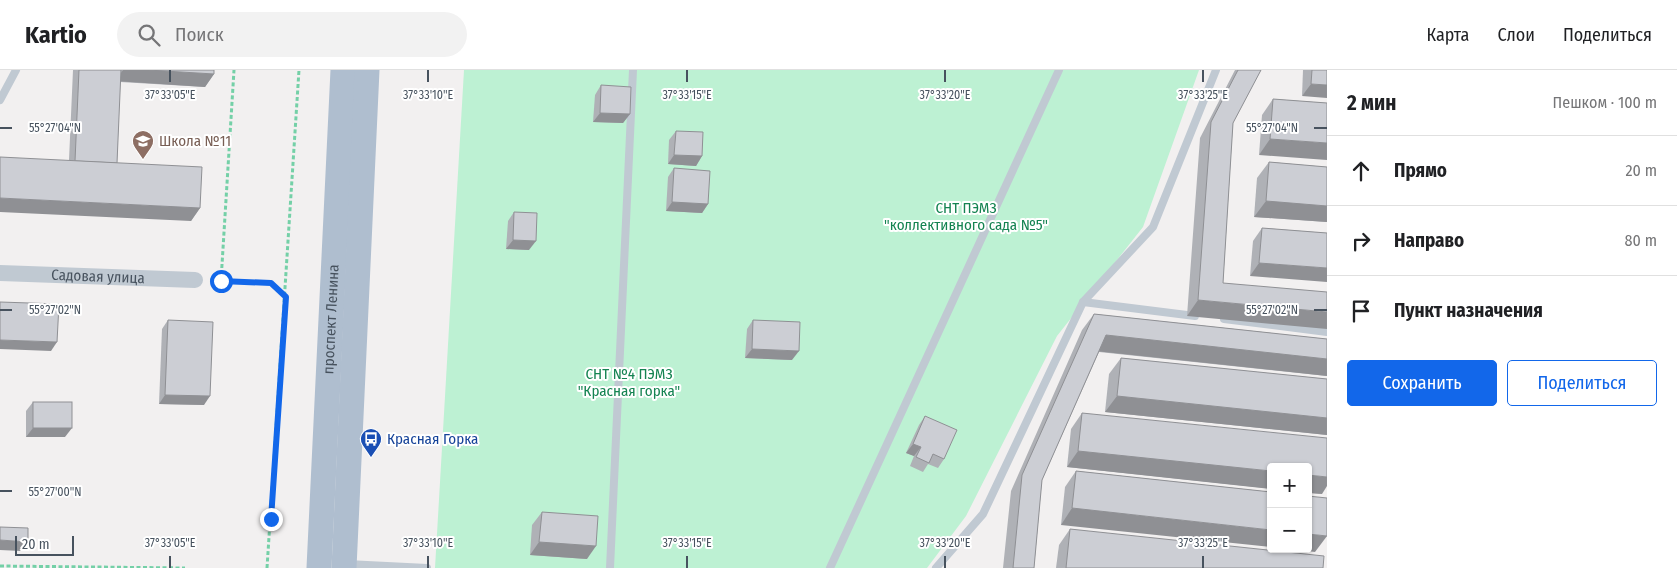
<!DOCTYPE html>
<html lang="ru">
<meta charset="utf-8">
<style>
body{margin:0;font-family:"Fira Sans Condensed",sans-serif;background:#f2f2f2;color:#202124}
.controls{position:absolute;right:15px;bottom:15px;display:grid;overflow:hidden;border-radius:5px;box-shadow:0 1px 4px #0004}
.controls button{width:45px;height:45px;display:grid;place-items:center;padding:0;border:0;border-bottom:1px solid #e0e0e0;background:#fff;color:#202124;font:25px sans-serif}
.scale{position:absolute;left:15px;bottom:12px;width:59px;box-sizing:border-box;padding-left:5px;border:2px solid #47525e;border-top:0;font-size:14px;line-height:18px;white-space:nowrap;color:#47525e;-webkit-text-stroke:4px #fff;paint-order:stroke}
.stop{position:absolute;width:15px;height:15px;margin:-11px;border:4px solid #1267ea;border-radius:50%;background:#fff}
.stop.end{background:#1267ea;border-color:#fff;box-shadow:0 1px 5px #0008}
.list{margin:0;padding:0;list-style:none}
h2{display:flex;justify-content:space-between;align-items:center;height:65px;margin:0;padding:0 20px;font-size:21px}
h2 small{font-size:16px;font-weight:400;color:#757577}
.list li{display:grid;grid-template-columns:32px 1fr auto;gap:15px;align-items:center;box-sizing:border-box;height:70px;padding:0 20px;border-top:1px solid #e0e0e0}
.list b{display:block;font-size:19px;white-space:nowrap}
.list em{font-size:16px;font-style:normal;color:#757577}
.actions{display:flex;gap:10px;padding:15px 20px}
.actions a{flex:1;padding:11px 0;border:1px solid #1267ea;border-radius:5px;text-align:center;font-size:18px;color:#1267ea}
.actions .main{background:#1267ea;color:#fff}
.icon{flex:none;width:28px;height:28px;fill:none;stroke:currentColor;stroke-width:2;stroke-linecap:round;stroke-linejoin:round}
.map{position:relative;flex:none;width:1327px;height:498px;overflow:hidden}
header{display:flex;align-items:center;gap:30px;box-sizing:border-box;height:70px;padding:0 25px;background:#fff;border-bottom:1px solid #e0e0e0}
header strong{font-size:24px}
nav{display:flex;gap:28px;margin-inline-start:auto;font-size:18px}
.search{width:350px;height:45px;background:#f2f2f2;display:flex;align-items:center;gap:12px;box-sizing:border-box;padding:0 18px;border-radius:28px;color:#757577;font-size:19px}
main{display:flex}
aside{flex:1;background:#fff}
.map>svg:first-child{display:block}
</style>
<header>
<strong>Kartio</strong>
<div class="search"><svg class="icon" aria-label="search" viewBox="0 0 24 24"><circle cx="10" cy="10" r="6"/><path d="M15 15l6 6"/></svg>Поиск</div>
<nav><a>Карта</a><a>Слои</a><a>Поделиться</a></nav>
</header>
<main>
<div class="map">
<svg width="1327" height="498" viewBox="0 0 1327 498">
<rect width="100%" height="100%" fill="#f2f0f0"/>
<polygon fill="#bdf1d3" points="464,0 1199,0 1143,157 1057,266 966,446 927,498 435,498"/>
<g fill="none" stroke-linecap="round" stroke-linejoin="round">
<g stroke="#74d0a7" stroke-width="3" stroke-dasharray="4 2.5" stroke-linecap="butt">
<polyline points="210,210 271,213 286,227"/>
<polyline points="221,211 234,0"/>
<polyline points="0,496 185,498"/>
<polyline points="267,498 299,0"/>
</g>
<g stroke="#c0c9d2" stroke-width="8">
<polyline points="0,30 16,0"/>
<polyline points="1083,232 1195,246"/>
<polyline points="1224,249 1327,262"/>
<polyline points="347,494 427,498"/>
<polyline points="610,498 633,0"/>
<polyline points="830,498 1059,0"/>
<polyline points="936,498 983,444 1083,232 1153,157 1216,0"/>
</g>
<path stroke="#c0c9d2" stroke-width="16" id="s1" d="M0 203 195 210"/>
<g stroke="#afbecf" stroke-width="25">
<path id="s2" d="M319 498 343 0"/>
<polyline points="344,498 367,0"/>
</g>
</g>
<g fill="#afb1b6">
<polygon points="73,0 214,0 214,4 205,17 120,12 117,93 200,138 191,151 69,90"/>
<polygon points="1235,0 1261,0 1233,53 1223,213 1187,246 1200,68"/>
<polygon points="1303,0 1327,0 1302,26"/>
<polygon points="601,15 630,44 623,53 593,52 595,25"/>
<polygon points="1273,29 1327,33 1259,85 1262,45"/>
<polygon points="676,61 702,86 696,96 668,94 669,70"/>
<polygon points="1269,92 1327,97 1327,152 1254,147 1257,108"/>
<polygon points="674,98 708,134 702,143 666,141 668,107"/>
<polygon points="514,142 529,180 506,179 508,151"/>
<polygon points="1262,158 1327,163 1250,206 1253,171"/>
<polygon points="1094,244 1327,269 1327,306 1099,282 1042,410 1034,498 1003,498 1011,421 1082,260"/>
<polygon points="168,250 204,335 159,334 162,259"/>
<polygon points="753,250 792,290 745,288 747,259"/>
<polygon points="1121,288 1327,309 1327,365 1105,342 1109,304"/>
<polygon points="33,332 65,367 26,367 26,341"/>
<polygon points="1082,343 1322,424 1067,397 1071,359"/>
<polygon points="925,346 944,389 938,398 928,394 923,402 910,396 914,386 906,383 919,355"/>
<polygon points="1076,401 1271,422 1061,455 1065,417"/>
<polygon points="542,442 587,489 530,485 532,455"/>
<polygon points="1070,459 1323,498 1056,498 1059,475"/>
</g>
<g fill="#8f9094">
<polygon points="123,0 148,0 214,4 205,17 115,11"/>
<polygon points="1311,14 1327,15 1327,28 1302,26"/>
<polygon points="600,43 630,44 623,53 593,52"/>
<polygon points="1270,69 1327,73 1327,90 1259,85"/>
<polygon points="674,85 702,86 696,96 668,94"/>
<polygon points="0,128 200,138 191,151 0,142"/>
<polygon points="1266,131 1327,136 1327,152 1254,147"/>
<polygon points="672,132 708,134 702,143 666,141"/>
<polygon points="513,170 536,171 529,180 506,179"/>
<polygon points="1259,193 1327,198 1327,212 1250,206"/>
<polygon points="1198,230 1327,242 1327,259 1187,246"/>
<polygon points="1106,265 1327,289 1327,306 1095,281"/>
<polygon points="0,270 57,272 51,281 0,279"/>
<polygon points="752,279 799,281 792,290 745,288"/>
<polygon points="165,325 210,326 204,335 159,334"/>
<polygon points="1117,326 1327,348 1327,365 1105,342"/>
<polygon points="33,358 72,358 65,367 26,367"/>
<polygon points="913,374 921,377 914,386 906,383"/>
<polygon points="1078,381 1271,401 1271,419 1067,397"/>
<polygon points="1308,405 1327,407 1327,416 1322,424 1308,423"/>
<polygon points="1072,438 1271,460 1271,477 1061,455"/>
<polygon points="1308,464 1327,466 1315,482 1293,479 1308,479"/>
<polygon points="0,470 28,472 21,481 0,480"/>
<polygon points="539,472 596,476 587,489 530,485"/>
</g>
<g fill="#ccced4" stroke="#8f9094">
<polygon points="79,0 121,0 117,93 75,91"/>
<polygon points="148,0 214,0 214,4"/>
<polygon points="1238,0 1261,0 1233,53 1223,213 1327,222 1327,242 1198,230 1211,52"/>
<polygon points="1312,0 1327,0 1327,15 1311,14"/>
<polygon points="601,15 631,17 630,44 600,43"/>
<polygon points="1273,29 1327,33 1327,73 1270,69"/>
<polygon points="676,61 703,62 702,86 674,85"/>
<polygon points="0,87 202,97 200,138 0,128"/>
<polygon points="1269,92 1327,97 1327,136 1266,131"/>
<polygon points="674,98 710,101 708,134 672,132"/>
<polygon points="514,142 537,143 536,171 513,170"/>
<polygon points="1262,158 1327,163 1327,198 1259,193"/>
<polygon points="0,232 59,234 57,272 0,270"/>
<polygon points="1094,244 1327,269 1327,289 1106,265 1042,410 1034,498 1013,498 1022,405"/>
<polygon points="168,250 213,252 210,326 165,325"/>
<polygon points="753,250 800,252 799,281 752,279"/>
<polygon points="1121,288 1327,309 1327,348 1117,326"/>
<rect x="33" y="332" width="39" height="26"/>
<polygon points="1082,343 1327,368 1327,407 1308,405 1308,397 1271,397 1271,401 1078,381"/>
<polygon points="925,346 957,360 944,389 933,384 929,393 916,387 921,377 913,374"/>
<polygon points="1076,401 1271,422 1271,460 1072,438"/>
<polygon points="1308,426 1327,428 1327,466 1308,464"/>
<polygon points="542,442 598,446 596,476 539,472"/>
<polygon points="0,457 28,458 28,472 0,470"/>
<polygon points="1070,459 1324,486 1323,498 1066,498"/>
</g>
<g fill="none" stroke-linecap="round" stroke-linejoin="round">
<polyline stroke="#1267ea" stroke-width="6" points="221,211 271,213 286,227 271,449"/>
</g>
<path fill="none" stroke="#47525e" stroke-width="2" d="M170 0V12M428 0V12M687 0V12M945 0V12M1203 0V12M0 58H12M1314 58H1327M0 240H12M1314 240H1327M0 421H12M170 486V498M428 486V498M687 486V498M945 486V498M1203 486V498"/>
<defs>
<g id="school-pin" transform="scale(1.125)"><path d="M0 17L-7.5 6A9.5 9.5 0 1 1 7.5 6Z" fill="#8d6e63" stroke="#fff"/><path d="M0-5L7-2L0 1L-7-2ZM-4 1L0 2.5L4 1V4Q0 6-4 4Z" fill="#fff"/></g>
<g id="bus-pin" transform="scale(1.125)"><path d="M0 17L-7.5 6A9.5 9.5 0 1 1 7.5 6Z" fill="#1a4fb4" stroke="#fff"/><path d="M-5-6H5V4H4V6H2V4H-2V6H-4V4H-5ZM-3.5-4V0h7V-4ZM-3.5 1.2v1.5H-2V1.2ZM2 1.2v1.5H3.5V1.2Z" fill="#fff"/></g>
</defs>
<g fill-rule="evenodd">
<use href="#school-pin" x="143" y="71"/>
<use href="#bus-pin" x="371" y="369"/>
</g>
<g text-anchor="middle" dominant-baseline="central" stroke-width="4" stroke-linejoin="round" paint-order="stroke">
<g font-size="15" fill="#785e54" stroke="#fff" text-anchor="start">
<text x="159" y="71">Школа №11</text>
</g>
<g font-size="15" fill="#148351" stroke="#fff">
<text x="966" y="138">СНТ ПЭМЗ<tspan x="966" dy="17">"коллективного сада №5"</tspan></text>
<text x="629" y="304">СНТ №4 ПЭМЗ<tspan x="629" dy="17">"Красная горка"</tspan></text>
</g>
<g font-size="15" fill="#47525e" stroke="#fff">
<text stroke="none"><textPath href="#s1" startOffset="98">Садовая улица</textPath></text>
<text stroke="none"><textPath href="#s2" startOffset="249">проспект Ленина</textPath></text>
</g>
<g font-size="15" fill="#164399" stroke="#fff" text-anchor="start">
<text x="387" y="369">Красная Горка</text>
</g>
</g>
<g font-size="12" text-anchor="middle" fill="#47525e" stroke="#fff" stroke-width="4" stroke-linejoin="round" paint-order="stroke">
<text x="170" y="29">37°33'05"E</text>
<text x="428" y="29">37°33'10"E</text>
<text x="687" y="29">37°33'15"E</text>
<text x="945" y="29">37°33'20"E</text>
<text x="1203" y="29">37°33'25"E</text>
<text x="55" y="62">55°27'04"N</text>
<text x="1272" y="62">55°27'04"N</text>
<text x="55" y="244">55°27'02"N</text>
<text x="1272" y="244">55°27'02"N</text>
<text x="55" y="426">55°27'00"N</text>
<text x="170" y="477">37°33'05"E</text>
<text x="428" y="477">37°33'10"E</text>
<text x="687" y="477">37°33'15"E</text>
<text x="945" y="477">37°33'20"E</text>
<text x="1203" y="477">37°33'25"E</text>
</g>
</svg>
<div class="controls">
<button>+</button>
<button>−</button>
</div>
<div class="scale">20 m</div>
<div class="stop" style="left:221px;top:211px"></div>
<div class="stop end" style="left:271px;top:449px"></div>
</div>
<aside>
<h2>2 мин<small>Пешком · 100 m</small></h2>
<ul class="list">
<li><svg class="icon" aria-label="ahead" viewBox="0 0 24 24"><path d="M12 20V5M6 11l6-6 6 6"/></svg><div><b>Прямо</b></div><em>20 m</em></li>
<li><svg class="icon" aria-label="right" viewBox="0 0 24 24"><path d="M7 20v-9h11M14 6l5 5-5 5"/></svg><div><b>Направо</b></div><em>80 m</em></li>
<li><svg class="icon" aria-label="arrive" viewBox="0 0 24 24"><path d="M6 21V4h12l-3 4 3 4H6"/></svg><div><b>Пункт назначения</b></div></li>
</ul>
<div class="actions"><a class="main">Сохранить</a><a>Поделиться</a></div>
</aside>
</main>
